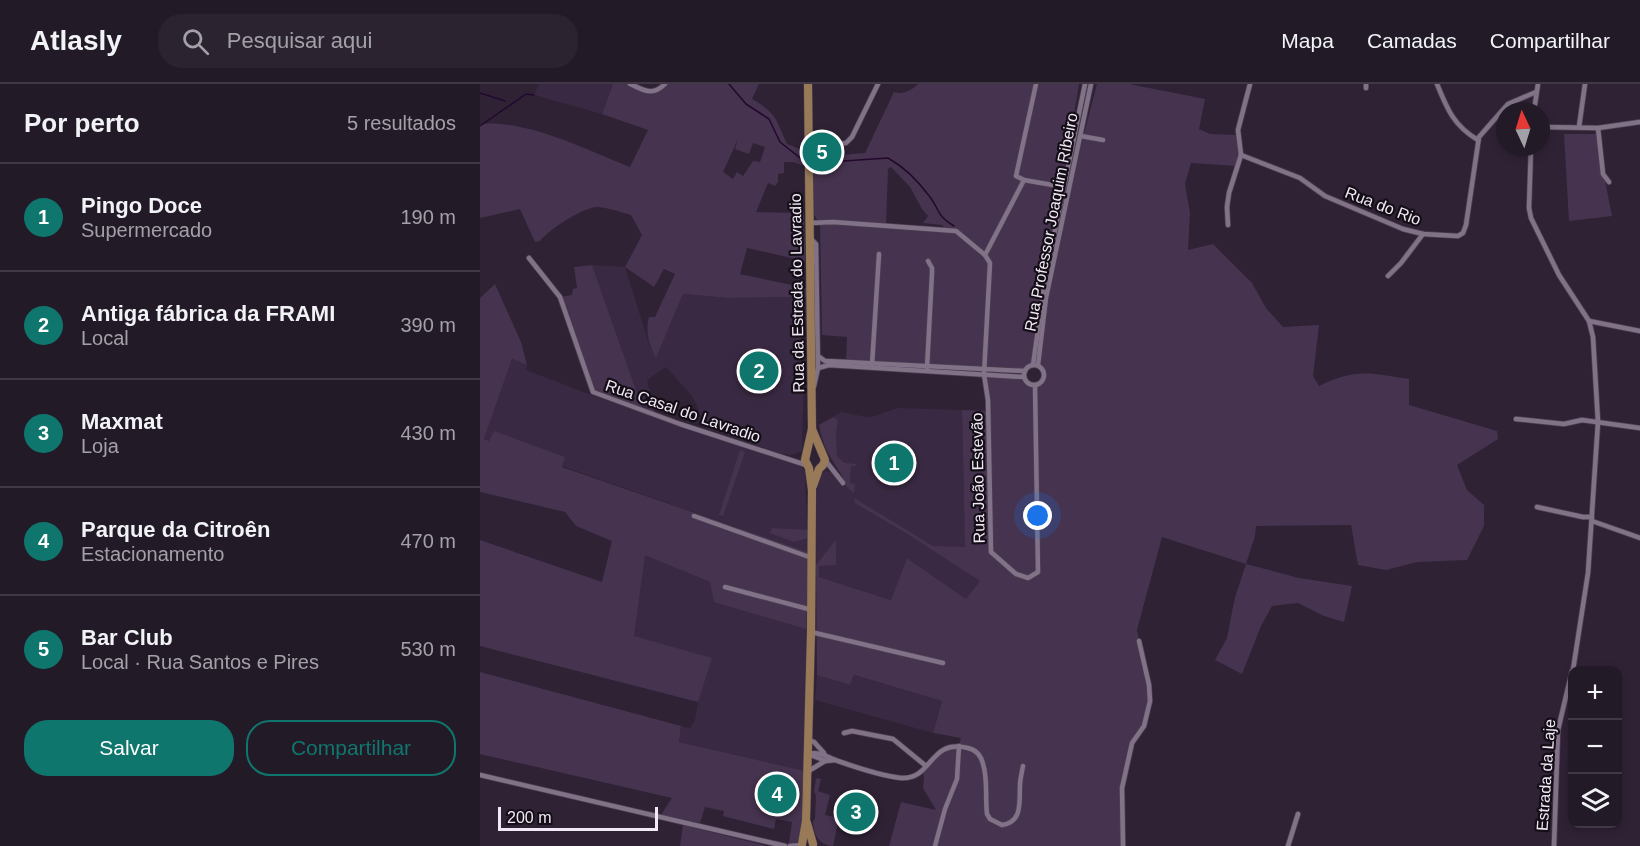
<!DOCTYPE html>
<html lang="pt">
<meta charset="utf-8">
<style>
body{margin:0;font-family:Helvetica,sans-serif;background:#2b2330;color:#f1f3f6}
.controls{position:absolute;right:18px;bottom:18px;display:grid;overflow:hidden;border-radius:12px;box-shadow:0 3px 9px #0003}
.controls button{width:54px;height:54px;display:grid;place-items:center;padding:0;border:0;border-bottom:2px solid #403845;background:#231a28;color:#f1f3f6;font:30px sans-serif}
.compass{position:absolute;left:1016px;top:18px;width:54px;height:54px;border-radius:50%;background:#231a28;box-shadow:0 3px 9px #0003;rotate:356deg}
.scale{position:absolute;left:18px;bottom:15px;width:160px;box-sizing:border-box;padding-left:6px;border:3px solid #f2e9f6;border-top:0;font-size:16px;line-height:21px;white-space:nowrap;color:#f2e9f6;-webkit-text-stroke:4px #140e17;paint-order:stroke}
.you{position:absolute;left:558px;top:432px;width:21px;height:21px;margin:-15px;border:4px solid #fff;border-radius:50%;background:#1a73e8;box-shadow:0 0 0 9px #1a73e833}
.badge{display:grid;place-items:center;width:39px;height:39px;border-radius:50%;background:#0f766e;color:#fff;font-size:20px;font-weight:700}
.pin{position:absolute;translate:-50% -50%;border:3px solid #fff;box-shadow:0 2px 6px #0006}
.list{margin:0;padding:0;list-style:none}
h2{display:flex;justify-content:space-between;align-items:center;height:78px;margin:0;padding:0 24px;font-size:26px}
h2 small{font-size:20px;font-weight:400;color:#a3a1a8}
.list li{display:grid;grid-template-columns:39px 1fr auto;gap:18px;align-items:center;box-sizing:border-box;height:108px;padding:0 24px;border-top:2px solid #403845}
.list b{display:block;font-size:22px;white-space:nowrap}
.list p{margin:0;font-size:20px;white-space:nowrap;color:#a3a1a8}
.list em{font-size:20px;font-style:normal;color:#a3a1a8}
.actions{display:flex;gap:12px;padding:18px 24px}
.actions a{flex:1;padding:14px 0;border:2px solid #0f766e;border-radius:24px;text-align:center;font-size:21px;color:#0f766e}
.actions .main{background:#0f766e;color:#fff}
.icon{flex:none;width:33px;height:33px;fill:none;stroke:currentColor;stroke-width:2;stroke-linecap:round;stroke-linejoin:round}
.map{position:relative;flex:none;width:1160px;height:762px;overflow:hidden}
header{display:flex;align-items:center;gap:36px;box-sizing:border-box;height:84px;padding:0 30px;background:#231a28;border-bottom:2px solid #403845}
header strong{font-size:28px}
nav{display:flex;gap:33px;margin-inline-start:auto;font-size:21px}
.search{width:420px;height:54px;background:#2b2330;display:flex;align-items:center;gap:15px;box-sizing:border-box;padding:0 21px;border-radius:24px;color:#a3a1a8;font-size:22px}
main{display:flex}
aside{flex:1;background:#231a28}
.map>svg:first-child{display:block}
</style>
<header>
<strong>Atlasly</strong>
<div class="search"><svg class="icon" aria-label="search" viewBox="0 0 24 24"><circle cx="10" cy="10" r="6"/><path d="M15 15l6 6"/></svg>Pesquisar aqui</div>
<nav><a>Mapa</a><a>Camadas</a><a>Compartilhar</a></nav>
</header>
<main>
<aside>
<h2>Por perto<small>5 resultados</small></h2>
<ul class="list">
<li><span class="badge">1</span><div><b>Pingo Doce</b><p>Supermercado</p></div><em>190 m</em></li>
<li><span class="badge">2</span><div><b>Antiga fábrica da FRAMI</b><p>Local</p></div><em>390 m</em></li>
<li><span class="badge">3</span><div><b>Maxmat</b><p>Loja</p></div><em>430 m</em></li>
<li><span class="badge">4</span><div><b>Parque da Citroên</b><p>Estacionamento</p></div><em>470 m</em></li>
<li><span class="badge">5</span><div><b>Bar Club</b><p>Local · Rua Santos e Pires</p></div><em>530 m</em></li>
</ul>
<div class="actions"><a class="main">Salvar</a><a>Compartilhar</a></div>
</aside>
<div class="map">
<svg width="1160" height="762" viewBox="0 0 1160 762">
<rect width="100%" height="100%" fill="#2f2235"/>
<g fill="#3a2942">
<polygon points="59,0 133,0 122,30 54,11"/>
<polygon points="112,181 145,183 170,263 176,273 203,210 249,214 326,213 322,367 311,371 299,369 227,344 212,312 186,283 167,296 175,326 162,323"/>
<polygon points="32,275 47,281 46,286 114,312 322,383 325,388 328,468 4,355"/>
<polygon points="417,324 482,326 486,487 500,497 486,515 427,474 412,516 336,492 337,408 341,390 346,387 353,389 364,400 363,393 345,365 339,341 361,328 386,333 395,332"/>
<polygon points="132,456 230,498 314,541 326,545 325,687 199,658 201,642 210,644 215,636 220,607 213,569 116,543 118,520"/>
<polygon points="337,591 370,601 373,591 462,617 453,649 335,616"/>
</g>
<g fill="#46334f" fill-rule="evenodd">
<path d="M133 0C138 0 144 0 149 0 164 3 169 16 185 0H279L272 15C297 29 296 36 307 60L322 66 323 82 313 78H304V89L298 90V98L295 102 288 99 276 128 324 129 325 177 267 164 260 190 326 204V213L249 214 203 210 176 274C169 261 165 248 169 233H175L195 190 184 185 174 203 145 183 162 151 151 131C141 128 129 124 118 123 105 122 68 146 60 157L55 158 40 125 0 134V40C46 35 107 66 150 83L168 46 122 30ZM258 55 255 65 269 70 273 59 285 63 280 78 273 77 263 92 257 88 253 95 243 88Z"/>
<path d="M438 0H599L558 246 586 120 617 0H649L725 15 719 45 730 50 759 51 757 82 711 79 705 100 710 129 708 166 733 160 772 199 786 224 803 243 839 241 833 292 839 302C875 284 891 289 929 295V321L1017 347 1018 355 977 381 987 406 1004 421V442L987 476 937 478 906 486 878 481 871 441 776 442 775 452 766 480 819 494 872 502 864 538 844 532 818 519 792 522 781 542 762 590 735 576 747 554 755 513 766 480 682 453 657 546 670 617 664 642 652 659 640 718 642 762H409L421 718 456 726 443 704 444 694 443 689 460 667 479 662 481 654 453 649 462 617 374 591 370 601 337 591 336 481 356 456V481L339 482V493L411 516 427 474 486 515 500 497 426 449 375 419 374 414 453 462 485 463 482 326 508 327 504 290 544 293 548 299 555 301 562 297 564 291 561 283C555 279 548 281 545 287L366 278 367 253 342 251 340 139 334 131V76L351 78 360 71 385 69 414 8C423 11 432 6 438 0ZM411 83 430 103 442 125 448 132 443 139 462 141 465 145 406 142 408 85Z"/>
<polygon points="1084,50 1116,50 1132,132 1089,137"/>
<polygon points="112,181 162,323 175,326 171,329 113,308 80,213 92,211 93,205 97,204 94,183"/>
<polygon points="15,200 41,258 47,281 32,275 4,355 9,357 14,347 85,373 82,383 328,468 326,545 234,518 230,498 165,471 154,552 232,574 218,618 0,562 0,456 122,498 132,457 96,442 85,428 0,408 0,214"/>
<path d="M353 333 358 336 356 349 357 372 364 379 376 380V382H371L370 399 375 400 374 409C364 402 366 399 361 390 350 373 342 360 339 341Z"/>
<polygon points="260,366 265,368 243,432 239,431"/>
<polygon points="292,444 328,446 328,454 314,458 290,449"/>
<polygon points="0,588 201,642 199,658 325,687 322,752 317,758 309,760 312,738 296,735 294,745 243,732 244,727 225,723 220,739 181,731 192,714 0,670"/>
<path d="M336 694 341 695 338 707 350 711 345 731 359 734 353 762C339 762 333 749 333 737L335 735 336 711 334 708Z"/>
<polygon points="203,741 287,762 200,762"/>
</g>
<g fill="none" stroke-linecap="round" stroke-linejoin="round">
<g stroke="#23082e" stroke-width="1.5">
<polyline points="249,0 266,20 289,35 300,58 324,77"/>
<polyline points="0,9 25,17"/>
<polyline points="0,42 46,10 54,11"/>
<path d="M334 79 408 74C424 83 439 98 450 113 461 128 456 131 474 142"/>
</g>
<g stroke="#4c4050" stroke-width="6">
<g id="minor">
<path d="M150 0C164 6 172 13 185 0"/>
<polyline points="556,0 536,92 544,96 584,103"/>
<path d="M957 0C967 25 974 42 998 56"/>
<polyline points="886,4 886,0"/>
<polyline points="1054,27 1058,0"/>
<polyline points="1061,43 1118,44 1160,38"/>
<polyline points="1099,43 1105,0"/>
<polyline points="1118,44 1123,90 1129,98"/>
<polyline points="601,52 623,56"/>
<polyline points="1051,63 1049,124 1051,134 1079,191 1109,237 1113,253 1118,338 1108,489 1093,586"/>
<polyline points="329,64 366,59 372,53 398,0"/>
<polyline points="761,71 820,94 845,112 923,145 943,150 978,152 983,149 986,141 999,53 1028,20 1056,8"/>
<polyline points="330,139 353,138 476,147 505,171 510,179 504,290 508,316 511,468 536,490 548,494 558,488 555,301"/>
<polyline points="748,141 747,123 749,109 761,71 758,46 770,0"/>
<polyline points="331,155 336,160 338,284 334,302"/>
<polyline points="505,171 544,96"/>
<polyline points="49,174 80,213 113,308 200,340 326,381"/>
<polyline points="908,192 921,179 943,150"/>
<polyline points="1109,237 1160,247"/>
<polyline points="338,272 345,277 366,278 545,287"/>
<circle cx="554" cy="291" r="10"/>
<polyline points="392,281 399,170"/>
<polyline points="553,281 565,195 605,0"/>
<polyline points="558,281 566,214 611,0"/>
<polyline points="338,284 349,281 544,293"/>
<polyline points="447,284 452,189 452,184 448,177"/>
<polyline points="1036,335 1084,340 1102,336 1160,344"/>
<polyline points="345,376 363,399"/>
<polyline points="1057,423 1103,433 1112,433"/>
<polyline points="214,432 332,474"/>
<polyline points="1112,437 1160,454"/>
<polyline points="245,503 332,526"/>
<polyline points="331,548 463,579"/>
<polyline points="364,649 372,647 413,655 446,682"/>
<polyline points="329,656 334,658 344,669"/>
<path d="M328 670C341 667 346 673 358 677 375 683 404 692 421 694 453 696 449 654 488 664 496 666 501 671 503 680 508 695 505 714 507 730L510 735 522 741C543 738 539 718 540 701 540 695 542 688 543 682"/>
<polyline points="328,670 346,677 355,676"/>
<polyline points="327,688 345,677"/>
<polyline points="0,691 305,762"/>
<polyline points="310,762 321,761"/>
<polyline points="455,762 465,725 477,695 479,662"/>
<polyline points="643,762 642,704 652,659 664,642 670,617 669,601 659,557"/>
<polyline points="808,762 818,730"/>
<polyline points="1074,762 1078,646 1092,587"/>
</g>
</g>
<g stroke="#4c4050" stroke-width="9">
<g id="primary">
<polyline points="332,345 345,376 343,381 339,385 333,402"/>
<polyline points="327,739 333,760"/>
<polyline points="322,760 326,737 331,548 332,406 329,384 325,376 332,345 328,0"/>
</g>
</g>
<use href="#minor" stroke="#817288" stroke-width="4.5"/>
<use href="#primary" stroke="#987a58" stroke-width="8"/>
</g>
<g text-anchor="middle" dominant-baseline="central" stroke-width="4.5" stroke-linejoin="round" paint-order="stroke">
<g font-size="16" fill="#f2e9f6" stroke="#140e17">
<text transform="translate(903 122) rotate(21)">Rua do Rio</text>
<text transform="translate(571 138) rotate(-79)">Rua Professor Joaquim Ribeiro</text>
<text transform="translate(317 209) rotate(-91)">Rua da Estrada do Lavradio</text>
<text transform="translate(203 327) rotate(19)">Rua Casal do Lavradio</text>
<text transform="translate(498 394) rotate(-91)">Rua João Estevão</text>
<text transform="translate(1066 691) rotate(-86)">Estrada da Laje</text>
</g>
</g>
</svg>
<div class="controls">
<button>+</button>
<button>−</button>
<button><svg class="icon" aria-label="layers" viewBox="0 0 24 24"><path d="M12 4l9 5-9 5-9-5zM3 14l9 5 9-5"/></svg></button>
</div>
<svg class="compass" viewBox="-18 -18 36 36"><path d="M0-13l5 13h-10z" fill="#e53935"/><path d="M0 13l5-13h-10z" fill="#a3a1a8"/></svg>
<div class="scale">200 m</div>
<div class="you"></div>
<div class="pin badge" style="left:414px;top:379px">1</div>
<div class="pin badge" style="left:279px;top:287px">2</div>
<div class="pin badge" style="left:376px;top:728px">3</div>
<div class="pin badge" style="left:297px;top:710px">4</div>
<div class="pin badge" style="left:342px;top:68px">5</div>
</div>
</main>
